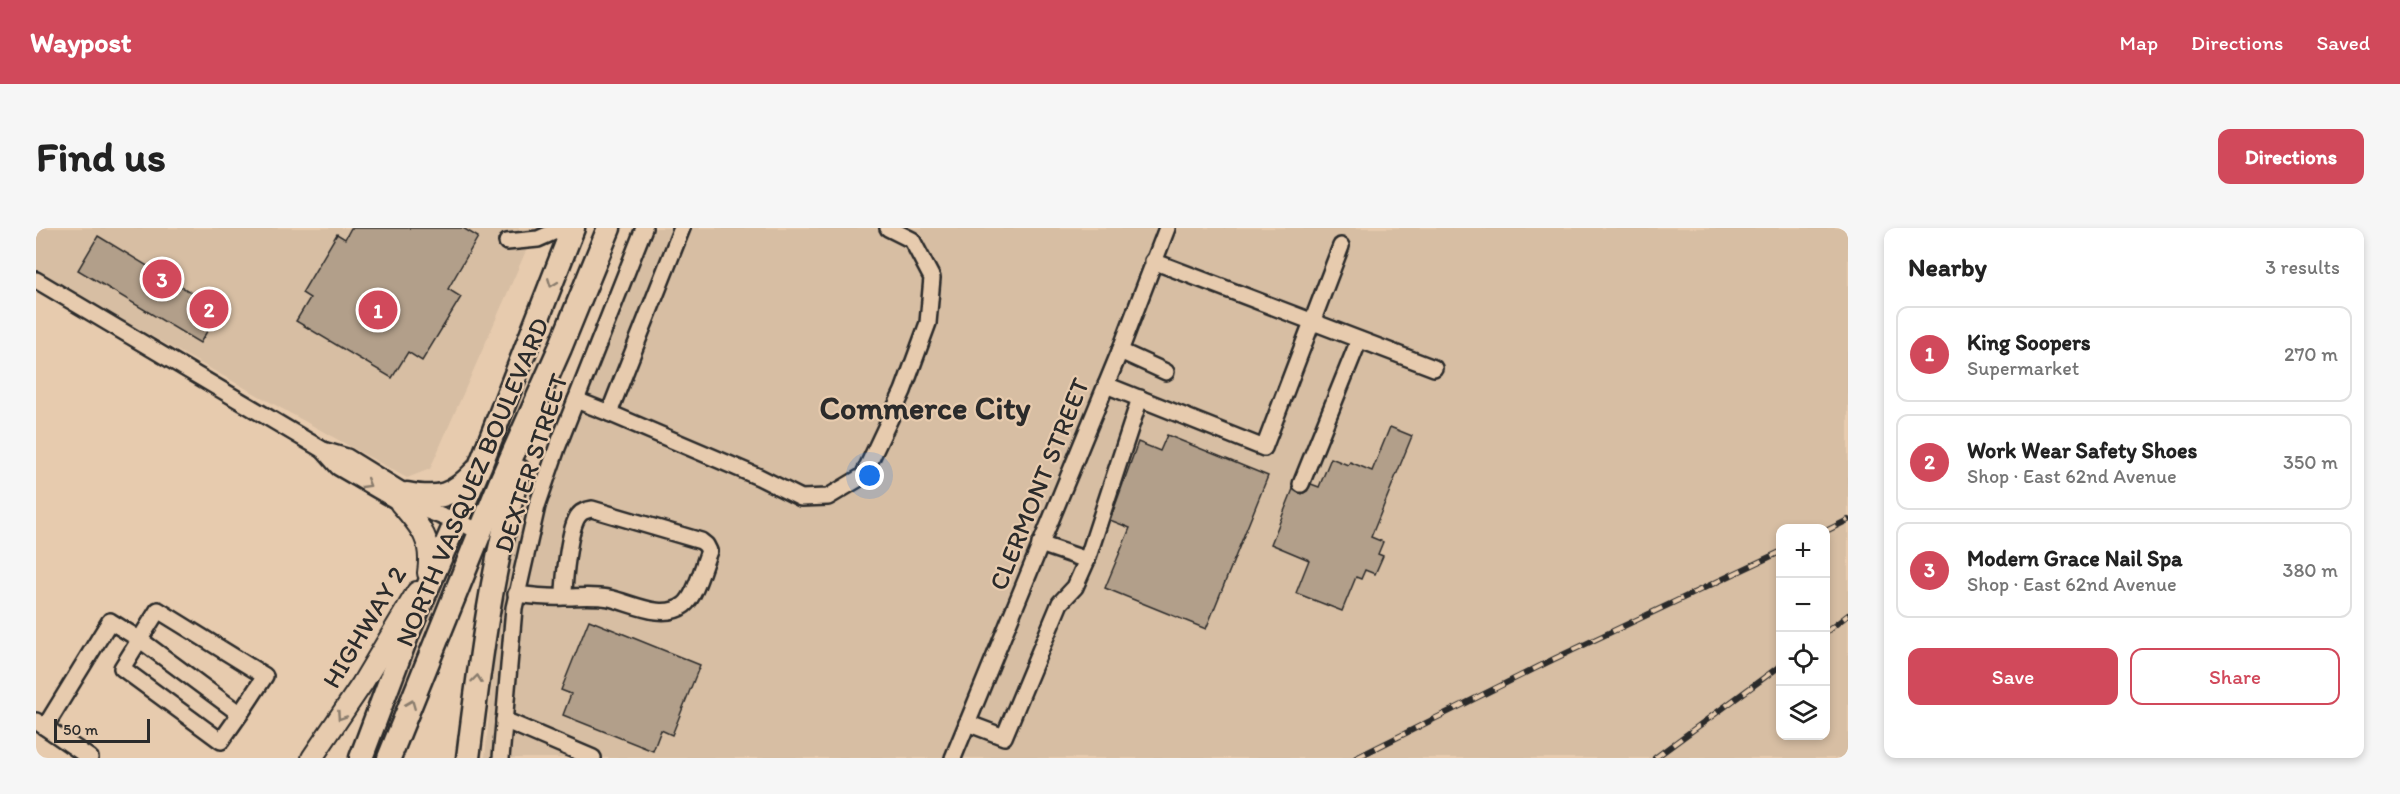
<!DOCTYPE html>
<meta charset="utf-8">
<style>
body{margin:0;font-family:Itim,sans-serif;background:#f6f6f6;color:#222}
.controls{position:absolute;right:18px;bottom:18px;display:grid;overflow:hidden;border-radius:12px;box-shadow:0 3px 9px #0003}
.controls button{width:54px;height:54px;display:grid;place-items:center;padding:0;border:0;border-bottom:2px solid #e0e0e0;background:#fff;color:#222;font:30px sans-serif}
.scale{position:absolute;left:18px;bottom:15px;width:96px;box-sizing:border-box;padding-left:6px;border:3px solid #2b2b2b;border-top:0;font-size:16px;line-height:21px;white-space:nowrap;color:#2b2b2b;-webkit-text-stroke:4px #e7cbae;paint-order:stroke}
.you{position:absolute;left:834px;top:248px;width:21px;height:21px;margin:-15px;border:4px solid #fff;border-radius:50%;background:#1a73e8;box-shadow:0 0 0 9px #1a73e833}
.badge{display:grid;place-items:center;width:39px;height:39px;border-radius:50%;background:#d1495b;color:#fff;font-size:20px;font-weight:700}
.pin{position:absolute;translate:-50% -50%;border:3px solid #fff;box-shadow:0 2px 6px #0006}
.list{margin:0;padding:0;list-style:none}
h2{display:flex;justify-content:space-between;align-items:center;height:78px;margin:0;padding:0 24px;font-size:26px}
h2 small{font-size:20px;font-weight:400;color:#767676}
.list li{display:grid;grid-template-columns:39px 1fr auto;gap:18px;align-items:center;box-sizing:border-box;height:96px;margin:0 12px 12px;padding:0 12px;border:2px solid #e0e0e0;border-radius:12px}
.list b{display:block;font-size:22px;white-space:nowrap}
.list p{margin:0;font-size:20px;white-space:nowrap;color:#767676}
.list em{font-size:20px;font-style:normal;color:#767676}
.actions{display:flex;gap:12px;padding:18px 24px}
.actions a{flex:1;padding:14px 0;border:2px solid #d1495b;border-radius:12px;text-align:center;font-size:21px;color:#d1495b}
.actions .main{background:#d1495b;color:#fff}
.icon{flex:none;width:33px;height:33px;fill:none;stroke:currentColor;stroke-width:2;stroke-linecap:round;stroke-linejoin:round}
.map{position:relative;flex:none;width:1812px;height:530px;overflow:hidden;border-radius:12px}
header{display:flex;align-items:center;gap:36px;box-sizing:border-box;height:84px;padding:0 30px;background:#d1495b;color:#fff}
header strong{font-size:28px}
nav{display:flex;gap:33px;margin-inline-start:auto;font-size:21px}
.intro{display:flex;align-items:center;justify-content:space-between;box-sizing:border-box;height:144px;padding:0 36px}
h1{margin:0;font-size:42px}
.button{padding:15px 27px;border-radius:12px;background:#d1495b;color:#fff;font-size:21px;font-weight:700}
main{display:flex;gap:36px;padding:0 36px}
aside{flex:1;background:#fff;border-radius:12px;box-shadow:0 3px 9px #0003}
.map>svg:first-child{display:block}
</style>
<header>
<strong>Waypost</strong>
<nav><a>Map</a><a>Directions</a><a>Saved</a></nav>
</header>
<div class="intro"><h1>Find us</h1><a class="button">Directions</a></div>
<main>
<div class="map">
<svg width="1812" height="530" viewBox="0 0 1812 530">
<rect width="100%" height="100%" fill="#e7cbae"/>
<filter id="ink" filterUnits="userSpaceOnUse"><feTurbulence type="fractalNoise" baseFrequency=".0167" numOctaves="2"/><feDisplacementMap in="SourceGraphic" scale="12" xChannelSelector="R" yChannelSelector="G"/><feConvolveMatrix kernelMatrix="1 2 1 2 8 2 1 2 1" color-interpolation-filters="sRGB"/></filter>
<g filter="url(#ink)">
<g fill="#d7bea3" fill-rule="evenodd">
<polygon points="0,0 500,0 394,241 371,250 0,44"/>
<path d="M600 0H1812V530H449L460 411 483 295ZM1744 301H1790V508H1744Z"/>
</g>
<g fill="#b29f8a" stroke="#2b2b2b" stroke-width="1.5">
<polygon points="315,0 427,0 442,9 412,61 425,69 386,133 372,124 356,150 260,93 274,70 266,65 301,6 309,11"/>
<polygon points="62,8 184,82 164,115 42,42"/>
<polygon points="1354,199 1376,208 1335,309 1347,314 1342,326 1347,328 1339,346 1329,342 1325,351 1320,349 1306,383 1260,365 1273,332 1235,316 1257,261 1266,266 1271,263 1275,256 1283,259 1295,230 1312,237 1314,234 1336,243"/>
<polygon points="1131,207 1232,248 1170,401 1069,360 1094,300 1074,292 1102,214 1124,223"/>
<polygon points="553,392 664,437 636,507 625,502 617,523 527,487 535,466 525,462"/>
</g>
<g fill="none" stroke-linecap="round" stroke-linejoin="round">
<g stroke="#2b2b2b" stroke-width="20">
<g id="minor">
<polyline points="471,14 502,11 527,0"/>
<polyline points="1117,33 1398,140"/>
<polyline points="0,52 287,222 311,229 371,266 377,274"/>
<polyline points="1084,123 1130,144"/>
<polyline points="1070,157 1228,220 1305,18"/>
<polyline points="540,172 573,185 646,0"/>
<polyline points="573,185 723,249 765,270 792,269 827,248 867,163 892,95 896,50 876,12 852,0"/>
<polyline points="287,222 302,239 364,275 381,279 434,299"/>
<polyline points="1265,256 1323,112"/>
<polyline points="1004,316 1051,332 1104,170"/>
<path d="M480 366C496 368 511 370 527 369 542 369 557 367 573 370 596 375 627 393 648 377 660 368 667 337 673 323L670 317 665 313 556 281C551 282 546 283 543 287 533 298 528 353 528 369"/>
<polyline points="468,492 557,530"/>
<polyline points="0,493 54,530"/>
<polyline points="931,495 968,509 1024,375 1039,359 1051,332"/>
<polyline points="9,499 74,393 103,411 204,486 229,448 122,382 86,440 185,513 204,486"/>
<polyline points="465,530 478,380 501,278 521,220 608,0"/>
<polyline points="917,530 1084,123 1131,0"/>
</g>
</g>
<g stroke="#2b2b2b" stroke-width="24">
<g id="major">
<path d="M364 275C385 299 397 312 392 345"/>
<polyline points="276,530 326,456 381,364"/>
</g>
</g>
<g stroke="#2b2b2b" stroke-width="27">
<g id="highway">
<path d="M371 266C403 272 417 268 439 244"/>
<polyline points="325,530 372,405 444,238 537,0"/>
<polyline points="353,530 464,255 524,120 573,0"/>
<path d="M432 530C444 433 456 338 483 243"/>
</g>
</g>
<use href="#minor" stroke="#e7cbae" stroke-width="15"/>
<use href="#major" stroke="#e7cbae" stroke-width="20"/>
<use href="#highway" stroke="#e7cbae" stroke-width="22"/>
<g stroke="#2b2b2b" stroke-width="6">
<g id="rail">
<polyline points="1790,303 1812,292"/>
<polyline points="1790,404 1812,387"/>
<polyline points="1320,530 1518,431 1744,324"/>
<polyline points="1619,530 1744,438"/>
</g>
</g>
<use href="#rail" stroke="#e7cbae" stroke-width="4" stroke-dasharray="11" stroke-linecap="butt"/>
</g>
<defs><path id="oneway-chevron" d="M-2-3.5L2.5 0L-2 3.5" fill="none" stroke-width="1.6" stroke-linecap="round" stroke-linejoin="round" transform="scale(1.5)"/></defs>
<g stroke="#897b6c">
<use href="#oneway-chevron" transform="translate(516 55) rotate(111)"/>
<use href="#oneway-chevron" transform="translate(331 256) rotate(31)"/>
<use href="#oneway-chevron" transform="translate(441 451) rotate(-83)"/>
<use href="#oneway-chevron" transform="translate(375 476) rotate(-68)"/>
<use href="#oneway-chevron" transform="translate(305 488) rotate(124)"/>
</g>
</g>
<g text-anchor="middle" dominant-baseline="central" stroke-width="4.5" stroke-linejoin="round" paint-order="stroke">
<g font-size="26" fill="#2b2b2b" stroke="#e7cbae">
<text transform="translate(495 235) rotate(-72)">DEXTER STREET</text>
<text transform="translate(436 254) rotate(-67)">NORTH VASQUEZ BOULEVARD</text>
<text transform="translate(1003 256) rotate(-68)">CLERMONT STREET</text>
<text transform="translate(328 399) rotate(-59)">HIGHWAY 2</text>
</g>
<g font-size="32" font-weight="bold" fill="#2b2b2b" stroke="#e7cbae">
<text x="889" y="180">Commerce City</text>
</g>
</g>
</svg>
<div class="controls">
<button>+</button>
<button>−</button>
<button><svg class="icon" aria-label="locate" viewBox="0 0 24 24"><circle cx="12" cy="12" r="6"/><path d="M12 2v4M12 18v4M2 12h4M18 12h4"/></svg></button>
<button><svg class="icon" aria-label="layers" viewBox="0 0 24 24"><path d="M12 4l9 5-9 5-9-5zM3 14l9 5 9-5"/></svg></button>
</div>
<div class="scale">50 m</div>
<div class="you"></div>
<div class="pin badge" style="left:342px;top:82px">1</div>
<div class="pin badge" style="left:173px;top:81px">2</div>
<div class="pin badge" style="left:126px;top:51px">3</div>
</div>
<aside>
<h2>Nearby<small>3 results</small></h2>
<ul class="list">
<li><span class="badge">1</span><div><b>King Soopers</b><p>Supermarket</p></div><em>270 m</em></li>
<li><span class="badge">2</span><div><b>Work Wear Safety Shoes</b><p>Shop · East 62nd Avenue</p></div><em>350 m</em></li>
<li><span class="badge">3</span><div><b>Modern Grace Nail Spa</b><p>Shop · East 62nd Avenue</p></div><em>380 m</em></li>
</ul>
<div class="actions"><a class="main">Save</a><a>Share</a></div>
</aside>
</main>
